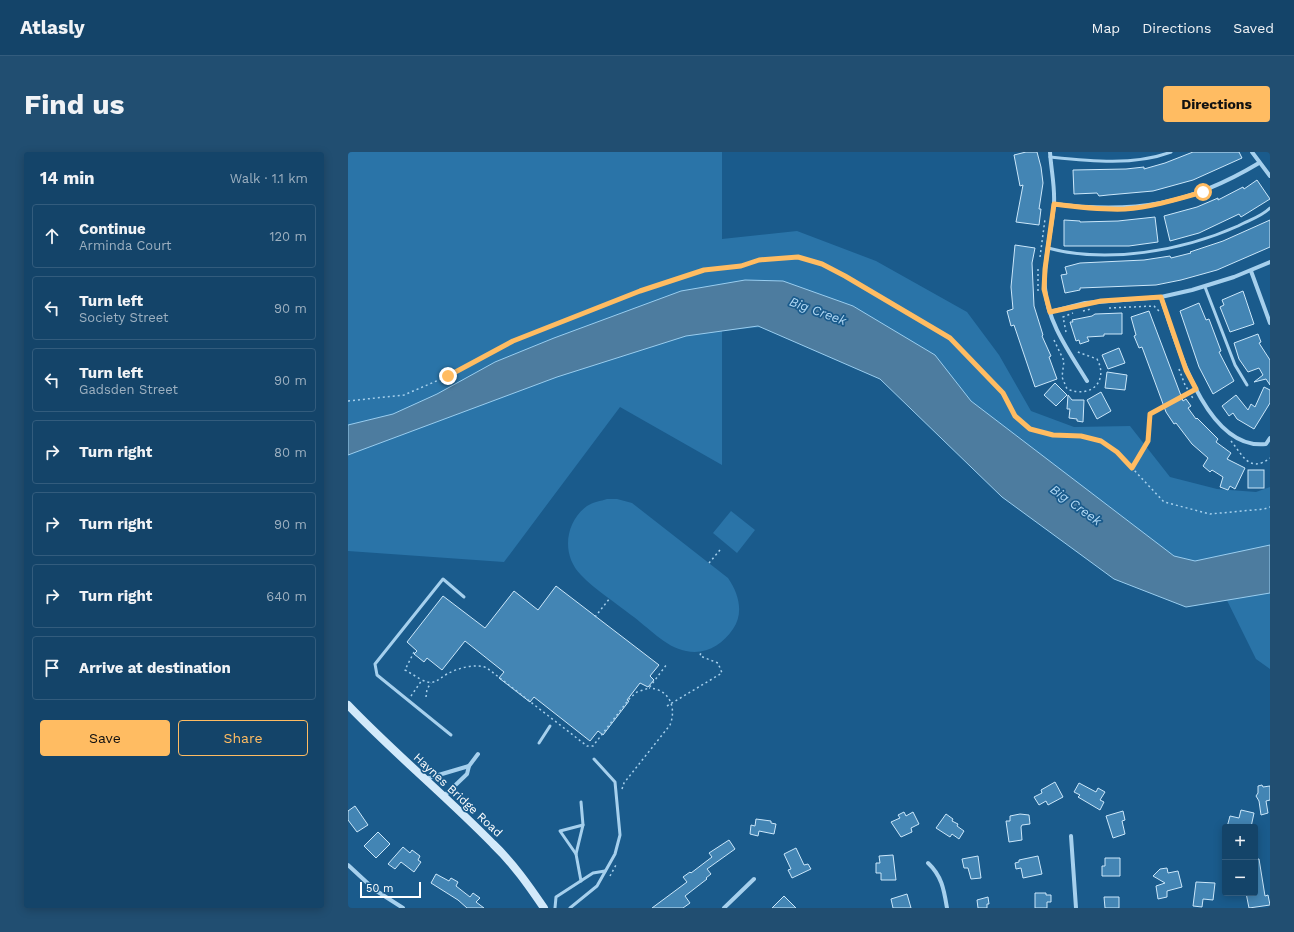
<!DOCTYPE html>
<meta charset="utf-8">
<style>
body{margin:0;font-family:"Work Sans",sans-serif;background:#214e71;color:#f1f3f6}
.controls{position:absolute;right:12px;bottom:12px;display:grid;overflow:hidden;border-radius:4px;box-shadow:0 2px 10px #0003}
.controls button{width:36px;height:36px;display:grid;place-items:center;padding:0;border:0;border-bottom:1px solid #335c7d;background:#144469;color:#f1f3f6;font:20px sans-serif}
.scale{position:absolute;left:12px;bottom:10px;width:61px;box-sizing:border-box;padding-left:4px;border:2px solid #fff;border-top:0;font-size:11px;line-height:14px;white-space:nowrap;color:#fff;-webkit-text-stroke:3px #1a5b8c;paint-order:stroke}
.stop{position:absolute;width:12px;height:12px;margin:-9px;border:3px solid #ffbc62;border-radius:50%;background:#fff}
.stop.end{background:#ffbc62;border-color:#fff;box-shadow:0 1px 4px #0008}
.list{margin:0;padding:0;list-style:none}
h2{display:flex;justify-content:space-between;align-items:center;height:52px;margin:0;padding:0 16px;font-size:17px}
h2 small{font-size:13px;font-weight:400;color:#9db0c0}
.list li{display:grid;grid-template-columns:26px 1fr auto;gap:12px;align-items:center;box-sizing:border-box;height:64px;margin:0 8px 8px;padding:0 8px;border:1px solid #335c7d;border-radius:4px}
.list b{display:block;font-size:15px;white-space:nowrap}
.list p{margin:0;font-size:13px;white-space:nowrap;color:#9db0c0}
.list em{font-size:13px;font-style:normal;color:#9db0c0}
.actions{display:flex;gap:8px;padding:12px 16px}
.actions a{flex:1;padding:9px 0;border:1px solid #ffbc62;border-radius:4px;text-align:center;font-size:14px;color:#ffbc62}
.actions .main{background:#ffbc62;color:#111}
.icon{flex:none;width:22px;height:22px;fill:none;stroke:currentColor;stroke-width:2;stroke-linecap:round;stroke-linejoin:round}
.map{position:relative;flex:none;width:922px;height:756px;overflow:hidden;border-radius:4px}
header{display:flex;align-items:center;gap:24px;box-sizing:border-box;height:56px;padding:0 20px;background:#144469;border-bottom:1px solid #335c7d}
header strong{font-size:19px}
nav{display:flex;gap:22px;margin-inline-start:auto;font-size:14px}
.intro{display:flex;align-items:center;justify-content:space-between;box-sizing:border-box;height:96px;padding:0 24px}
h1{margin:0;font-size:28px}
.button{padding:10px 18px;border-radius:4px;background:#ffbc62;color:#111;font-size:14px;font-weight:700}
main{display:flex;gap:24px;padding:0 24px}
aside{flex:1;background:#144469;border-radius:4px;box-shadow:0 2px 10px #0003}
.map>svg:first-child{display:block}
</style>
<header>
<strong>Atlasly</strong>
<nav><a>Map</a><a>Directions</a><a>Saved</a></nav>
</header>
<div class="intro"><h1>Find us</h1><a class="button">Directions</a></div>
<main>
<aside>
<h2>14 min<small>Walk · 1.1 km</small></h2>
<ul class="list">
<li><svg class="icon" aria-label="ahead" viewBox="0 0 24 24"><path d="M12 20V5M6 11l6-6 6 6"/></svg><div><b>Continue</b><p>Arminda Court</p></div><em>120 m</em></li>
<li><svg class="icon" aria-label="left" viewBox="0 0 24 24"><path d="M17 20v-9H6M10 6l-5 5 5 5"/></svg><div><b>Turn left</b><p>Society Street</p></div><em>90 m</em></li>
<li><svg class="icon" aria-label="left" viewBox="0 0 24 24"><path d="M17 20v-9H6M10 6l-5 5 5 5"/></svg><div><b>Turn left</b><p>Gadsden Street</p></div><em>90 m</em></li>
<li><svg class="icon" aria-label="right" viewBox="0 0 24 24"><path d="M7 20v-9h11M14 6l5 5-5 5"/></svg><div><b>Turn right</b></div><em>80 m</em></li>
<li><svg class="icon" aria-label="right" viewBox="0 0 24 24"><path d="M7 20v-9h11M14 6l5 5-5 5"/></svg><div><b>Turn right</b></div><em>90 m</em></li>
<li><svg class="icon" aria-label="right" viewBox="0 0 24 24"><path d="M7 20v-9h11M14 6l5 5-5 5"/></svg><div><b>Turn right</b></div><em>640 m</em></li>
<li><svg class="icon" aria-label="arrive" viewBox="0 0 24 24"><path d="M6 21V4h12l-3 4 3 4H6"/></svg><div><b>Arrive at destination</b></div></li>
</ul>
<div class="actions"><a class="main">Save</a><a>Share</a></div>
</aside>
<div class="map">
<svg width="922" height="756" viewBox="0 0 922 756">
<rect width="100%" height="100%" fill="#1a5b8c"/>
<g fill="#2a74a8">
<polygon points="0,0 374,0 374,87 449,79 528,109 619,160 651,203 683,259 726,275 782,274 822,325 869,337 908,340 922,335 922,517 908,507 861,412 814,411 492,167 374,179 374,313 272,255 156,410 0,399"/>
<path d="M259 347H269L284 351 380 426C391 442 396 461 385 477 374 493 358 503 338 499 317 495 300 475 283 463 267 450 247 438 233 423 213 403 217 370 239 354 245 350 253 349 259 347Z"/>
<polygon points="383,359 407,378 389,401 365,381"/>
</g>
<polygon fill="#4d7c9f" stroke="#99cdef" points="397,128 435,129 505,154 587,203 623,249 826,404 847,409 922,393 922,441 838,455 766,427 654,345 532,227 410,174 338,184 209,225 0,303 0,273 45,262 89,242 147,210 206,186 333,139"/>
<g fill="#4385b4" stroke="#cbe7fa">
<polygon points="678,0 689,0 693,15 695,31 691,57 693,57 691,73 668,70 675,33 672,34 666,3"/>
<polygon points="845,0 891,0 894,6 845,28 805,39 760,43 751,44 749,41 726,42 725,18 778,17 796,15 796,17 817,11"/>
<polygon points="909,28 922,47 893,65 891,62 851,81 822,89 816,64 849,55 870,46 870,48 895,35 896,37"/>
<polygon points="807,65 810,90 781,94 716,94 716,68 732,69 732,70 770,69"/>
<polygon points="922,68 922,95 869,118 833,128 808,133 732,136 732,138 717,141 713,123 719,122 717,115 732,111 796,108 822,104 823,106 843,101 842,100 875,89"/>
<polygon points="667,93 687,96 684,111 686,154 695,183 694,184 703,204 701,205 709,227 687,235 666,173 663,174 659,159 665,157 663,135"/>
<polygon points="895,139 906,172 882,180 872,155 876,153 874,148"/>
<polygon points="851,151 858,168 861,167 873,199 871,200 886,229 865,242 851,215 832,159"/>
<polygon points="801,159 835,249 838,247 843,254 840,256 848,267 849,266 870,287 868,290 883,301 879,307 897,316 887,337 882,334 880,338 872,335 875,325 864,318 862,320 855,314 860,306 844,292 828,271 826,272 818,260 794,195 791,196 786,184 788,183 783,165"/>
<polygon points="774,161 774,182 756,182 756,184 739,185 741,189 732,192 731,188 728,189 722,170 725,170 724,168 744,164 747,162"/>
<polygon points="910,182 913,190 911,191 922,208 922,233 918,227 906,230 915,223 911,216 900,220 891,207 886,191"/>
<polygon points="771,196 777,211 760,217 754,203"/>
<polygon points="759,220 779,223 777,238 757,236"/>
<polygon points="707,231 719,243 708,254 696,243"/>
<polygon points="916,235 922,238 922,251 906,277 889,267 885,261 881,264 874,254 888,243 900,258 903,252 907,255"/>
<polygon points="753,240 763,259 749,267 739,248"/>
<polygon points="720,243 724,248 736,248 735,270 729,269 729,267 721,266 722,257 719,257"/>
<rect x="900" y="318" width="16" height="18"/>
<polygon points="208,434 311,513 302,524 306,528 300,535 292,531 279,548 281,549 255,583 250,579 242,589 186,545 182,550 151,526 156,520 117,489 94,518 79,506 76,510 66,502 69,499 59,490 95,444 137,476 166,439 190,458"/>
<polygon points="707,630 715,645 700,653 698,649 691,653 686,645 694,641 693,638"/>
<polygon points="731,631 748,640 750,636 757,640 752,648 756,650 752,658 730,645 732,643 726,640"/>
<polygon points="914,633 915,635 922,634 922,648 918,649 920,661 913,663 911,649 908,644 910,641 910,634"/>
<polygon points="7,654 20,673 9,680 0,668 0,659"/>
<polygon points="893,658 906,661 903,675 879,675 882,664 891,666"/>
<polygon points="775,659 777,668 774,669 777,682 765,686 758,664"/>
<polygon points="556,660 558,664 565,660 571,672 563,676 564,680 553,685 543,670 552,666 550,663"/>
<polygon points="598,662 605,667 604,669 610,672 609,674 616,679 611,687 604,682 602,685 588,676"/>
<polygon points="672,662 681,663 682,672 674,673 673,675 674,688 661,690 658,669 662,669 662,664"/>
<polygon points="408,667 423,669 423,671 428,672 426,682 411,679 410,684 402,682 403,673 407,674"/>
<polygon points="30,680 42,692 28,706 16,694"/>
<polygon points="381,688 387,697 359,717 363,722 358,726 359,727 337,744 342,751 335,756 304,756 339,730 335,725 342,720 343,721 364,705 361,701"/>
<polygon points="55,695 62,701 64,698 72,704 70,708 73,710 66,720 53,710 47,717 40,712"/>
<polygon points="448,696 456,713 460,712 463,717 444,726 440,718 443,717 436,702"/>
<polygon points="545,703 548,728 533,728 533,721 528,721 528,711 532,711 531,704"/>
<polygon points="630,704 633,726 623,727 620,716 616,716 614,707"/>
<polygon points="690,704 694,722 675,726 673,716 668,717 667,711 671,710 671,708"/>
<polygon points="757,706 772,706 772,724 754,724 754,714 757,714"/>
<polygon points="907,707 911,707 917,744 920,743 922,753 901,756 898,741 907,741"/>
<polygon points="819,716 820,721 830,719 834,735 819,739 819,745 810,747 808,734 817,731 805,724 812,717"/>
<polygon points="88,722 101,729 103,726 110,730 108,734 122,745 125,741 132,746 128,750 136,756 119,756 110,748 83,731"/>
<polygon points="848,730 867,731 865,748 855,747 854,755 845,754"/>
<polygon points="687,741 698,741 698,743 703,743 703,750 699,750 699,756 687,756"/>
<polygon points="559,742 563,756 545,756 543,747"/>
<polygon points="436,744 448,756 424,756"/>
<polygon points="640,745 641,752 639,752 639,756 630,756 629,748"/>
<polygon points="756,745 771,745 771,756 757,756"/>
</g>
<g fill="none" stroke-linecap="round" stroke-linejoin="round">
<g stroke="#a6d0ed" stroke-width="1.5" stroke-dasharray="2 3" stroke-linecap="butt">
<polyline points="692,105 697,67"/>
<polyline points="690,117 690,139"/>
<polyline points="761,156 806,154 811,159"/>
<polyline points="735,159 743,157"/>
<polyline points="718,180 715,165 725,161"/>
<path d="M706 188 716 209 714 225 719 237C743 247 761 229 749 207L727 199"/>
<polyline points="831,217 837,233 846,248"/>
<polyline points="0,249 56,243 100,224 165,189 292,139 356,118 393,114 411,108 450,105 474,112 497,124 602,186 655,241 667,264 682,277 705,283 733,284 753,289 769,300 816,350 862,362 916,357 922,355"/>
<path d="M883 289C894 302 901 322 922 306"/>
<polyline points="784,316 800,289 803,262 842,240"/>
<polyline points="361,411 372,398"/>
<polyline points="247,465 262,446"/>
<polyline points="66,500 57,518 74,528"/>
<path d="M63 544 74 528C87 534 90 527 99 522 110 516 128 511 139 516L239 594H245L282 546 289 540 301 536 319 512"/>
<polyline points="78,545 79,537 83,531"/>
<polyline points="319,554 374,521 370,511 352,504 353,500"/>
<path d="M274 637 276 631 322 573C329 555 321 537 301 536"/>
<polyline points="262,724 268,713"/>
</g>
<g stroke="#a6d0ed" stroke-width="3">
<path d="M702 5C741 9 786 14 823 0"/>
<path d="M700 96C759 112 834 99 890 74 901 68 913 65 922 56"/>
<polyline points="857,135 887,213 899,233"/>
<polyline points="103,583 29,523 27,512 95,427 116,445"/>
<polyline points="191,591 202,574"/>
<polyline points="228,702 212,679 235,673"/>
<polyline points="233,729 228,702 235,673 233,650"/>
<polyline points="207,756 208,745 245,721 257,719"/>
<polyline points="222,756 249,734 267,702 272,683 267,630 246,607"/>
</g>
<g stroke="#a6d0ed" stroke-width="4">
<path d="M702 0C703 17 707 34 706 51 704 80 695 108 697 136 699 170 722 201 739 229"/>
<polyline points="904,0 922,24"/>
<path d="M706 52C787 62 841 53 911 11"/>
<polyline points="903,119 922,171"/>
<path d="M813 145C828 189 857 299 918 292L922 286"/>
<polyline points="702,160 737,151 813,145 844,138 886,125 922,110"/>
<polyline points="77,627 121,614"/>
<polyline points="96,644 119,622 121,614 130,602"/>
<polyline points="723,684 728,756"/>
<path d="M580 711C594 724 596 738 599 756"/>
<polyline points="0,713 27,738 55,756"/>
<polyline points="376,756 406,727"/>
</g>
<path stroke="#d2e9fa" stroke-width="8" d="M0 553C46 601 98 644 145 692 165 711 181 734 196 756"/>
</g>
<g fill="none" stroke-linecap="round" stroke-linejoin="round">
<path stroke="#ffbc62" stroke-width="5" d="M100 224 165 189 292 139 356 118 393 114 411 108 450 105 474 112 497 124 602 186 655 241 667 264 682 277 705 283 733 284 753 289 769 300 784 316 800 289 802 262 848 237 838 218 813 145 753 149 702 160 696 137 697 117 706 52C729 55 753 58 777 57 804 55 830 47 855 40"/>
</g>
<g text-anchor="middle" dominant-baseline="central" stroke-width="3.5" stroke-linejoin="round" paint-order="stroke">
<g font-size="12" fill="#fff" stroke="#1a5b8c">
<text transform="translate(110 643) rotate(43)">Haynes Bridge Road</text>
</g>
<g font-size="13" font-style="italic" fill="#b1d9f5" stroke="#1a5b8c">
<text transform="translate(470 159) rotate(20)">Big Creek</text>
<text transform="translate(728 353) rotate(36)">Big Creek</text>
</g>
</g>
</svg>
<div class="controls">
<button>+</button>
<button>−</button>
</div>
<div class="scale">50 m</div>
<div class="stop" style="left:855px;top:40px"></div>
<div class="stop end" style="left:100px;top:224px"></div>
</div>
</main>
